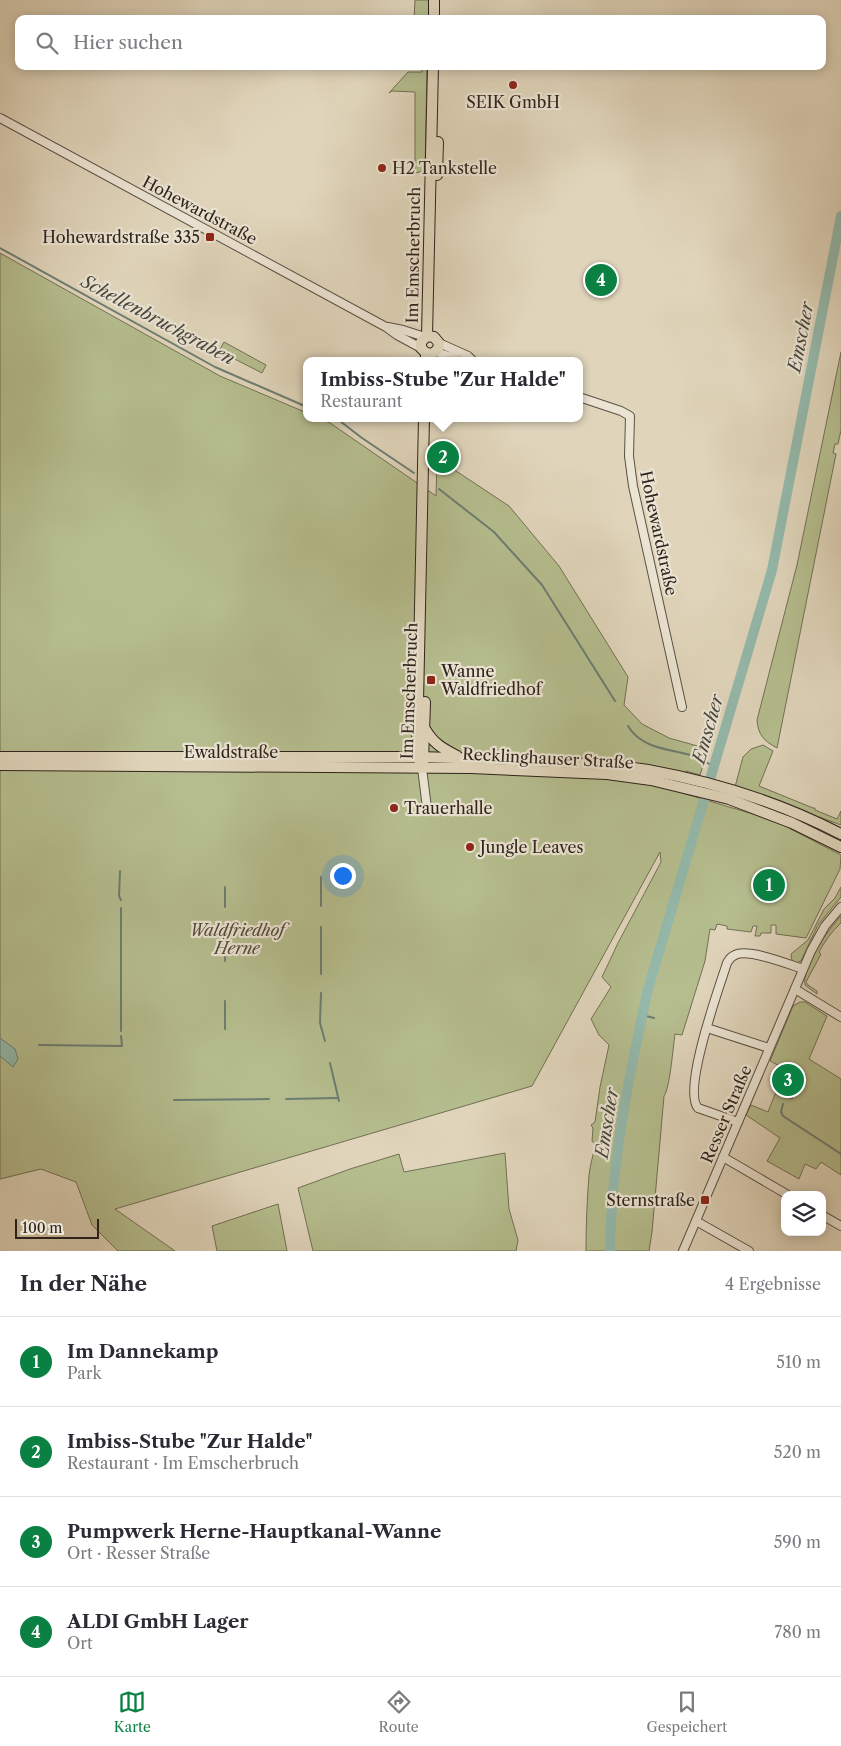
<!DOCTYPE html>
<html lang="de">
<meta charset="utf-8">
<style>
body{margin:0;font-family:"Libre Caslon Text",serif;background:#f7f7f7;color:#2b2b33}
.controls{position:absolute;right:15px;bottom:15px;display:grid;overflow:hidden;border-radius:10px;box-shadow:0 2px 12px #0003}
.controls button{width:45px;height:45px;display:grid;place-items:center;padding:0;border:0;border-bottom:1px solid #e1e1e2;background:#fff;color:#2b2b33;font:25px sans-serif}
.scale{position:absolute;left:15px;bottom:12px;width:84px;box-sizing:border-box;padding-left:5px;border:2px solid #2f231c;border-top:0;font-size:14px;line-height:18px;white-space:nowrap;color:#2f231c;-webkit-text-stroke:4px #ebe4d3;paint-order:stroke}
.you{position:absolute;left:342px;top:875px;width:18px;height:18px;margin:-12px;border:4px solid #fff;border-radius:50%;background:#1a73e8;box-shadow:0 0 0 8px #1a73e833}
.badge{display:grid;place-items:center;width:32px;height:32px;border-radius:50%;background:#0b8043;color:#fff;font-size:16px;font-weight:700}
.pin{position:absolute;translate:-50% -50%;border:2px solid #fff;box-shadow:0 1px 5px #0006}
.popup{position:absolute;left:303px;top:357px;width:280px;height:65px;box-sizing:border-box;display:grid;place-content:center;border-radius:10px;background:#fff;filter:drop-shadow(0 1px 4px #0005);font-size:16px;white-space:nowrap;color:#7c7c81}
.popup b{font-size:19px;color:#2b2b33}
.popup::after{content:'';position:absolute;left:50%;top:100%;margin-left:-10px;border:10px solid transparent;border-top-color:#fff}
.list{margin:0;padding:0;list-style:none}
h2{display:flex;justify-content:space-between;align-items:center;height:65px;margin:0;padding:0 20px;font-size:21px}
h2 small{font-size:16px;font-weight:400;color:#7c7c81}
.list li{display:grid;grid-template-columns:32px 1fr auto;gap:15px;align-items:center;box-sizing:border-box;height:90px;padding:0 20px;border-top:1px solid #e1e1e2}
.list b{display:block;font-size:19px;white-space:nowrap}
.list p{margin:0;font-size:16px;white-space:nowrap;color:#7c7c81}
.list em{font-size:16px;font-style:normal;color:#7c7c81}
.icon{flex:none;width:28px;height:28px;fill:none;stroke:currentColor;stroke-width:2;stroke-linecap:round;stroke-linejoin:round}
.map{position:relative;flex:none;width:841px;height:1251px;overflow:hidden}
.search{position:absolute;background:#fff;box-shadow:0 2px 12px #0003;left:15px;right:15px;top:15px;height:55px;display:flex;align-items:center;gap:12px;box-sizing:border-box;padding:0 18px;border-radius:10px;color:#7c7c81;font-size:19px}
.sheet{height:425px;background:#fff}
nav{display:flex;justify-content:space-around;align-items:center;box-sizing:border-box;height:70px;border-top:1px solid #e1e1e2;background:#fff;font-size:14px;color:#7c7c81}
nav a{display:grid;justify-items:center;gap:2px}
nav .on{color:#0b8043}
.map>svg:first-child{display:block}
</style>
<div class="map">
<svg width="841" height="1251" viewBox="0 0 841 1251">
<rect width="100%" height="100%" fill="#e0d5bb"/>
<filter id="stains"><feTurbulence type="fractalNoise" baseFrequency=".004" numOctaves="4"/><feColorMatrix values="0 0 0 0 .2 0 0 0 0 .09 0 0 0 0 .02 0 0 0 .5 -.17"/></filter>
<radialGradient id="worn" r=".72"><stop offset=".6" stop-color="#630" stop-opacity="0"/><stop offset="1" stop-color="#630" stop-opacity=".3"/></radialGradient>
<g fill="#b5bd8e" stroke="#727055">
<polygon points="415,0 429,0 429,19 414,19"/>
<polygon points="422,66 427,66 425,171 415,173 415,92 392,91 389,93 408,72 422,72"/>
<path d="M0 253 220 376 307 413V418H318L330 423 436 496 437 462 450 467 509 506 559 566 628 677 624 705 642 724 669 738 708 749 700 775 686 771 679 792 756 815 783 825 841 855 840 869 806 938 776 934V925H771V933H761L760 936H755L757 926H753L751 932 727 929V926L717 924 715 930 710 929 705 961 682 1035 675 1034C673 1047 670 1088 664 1096L652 1232 649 1251H586C586 1226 587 1200 589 1175 590 1164 594 1154 595 1144L592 1141 593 1128 591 1125 595 1122 600 1087 609 1045 599 1035 591 1019 611 987 602 977 618 943 661 862 660 852 532 1086 115 1209 175 1251H118L92 1225 76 1182 41 1169 0 1179Z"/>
<polygon points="224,342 266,365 262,373 219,351"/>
<path d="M841 352V430L838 444H835L833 453 836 454 777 748C764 741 758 735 757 720L797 565Z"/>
<polygon points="763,745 773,751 759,786 813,808 815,808 815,810 837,819 841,811 841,825 735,787 743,757 751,749"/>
<polygon points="841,887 841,897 818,925 801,961 796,963 792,961 791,954 808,940 824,909 835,898"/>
<path d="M841 916V923C832 931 825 941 819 952L821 954 806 982 808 985 817 991V994L805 985C801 969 829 928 841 916Z"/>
<polygon points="800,1002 805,1002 827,1016 809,1059 841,1079 841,1175 821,1162 816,1169 805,1164 799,1179 767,1161 780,1138 746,1115 751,1105 768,1112 776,1092 792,1099 801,1077 770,1061 793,1006"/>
<polygon points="505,1153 509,1209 518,1240 516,1251 313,1251 298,1188 350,1169 399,1154 404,1172"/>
<polygon points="278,1204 287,1251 217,1251 212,1226"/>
</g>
<polygon fill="#94b9ac" stroke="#6c7d72" points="0,1038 15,1049 18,1059 13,1067 0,1056"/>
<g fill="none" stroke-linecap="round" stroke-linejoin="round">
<g stroke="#6c7d72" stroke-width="2">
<polyline points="0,248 215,367 307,407"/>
<polyline points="336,418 362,438 414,473"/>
<polyline points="439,489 494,532 542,585 615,701"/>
<path d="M628 726C642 750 673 749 697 757 703 759 708 764 714 767"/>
<polyline points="120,871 119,896 121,900"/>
<polyline points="321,877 321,906"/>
<polyline points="225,887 225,907"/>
<polyline points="321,927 321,974"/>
<polyline points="225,933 225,961"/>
<polyline points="321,993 320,1023 325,1041"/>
<polyline points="642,1015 654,1018"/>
<polyline points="225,1029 225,1001"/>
<polyline points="121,1031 121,908"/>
<polyline points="39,1045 122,1046 121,1036"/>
<polyline points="330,1063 339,1101"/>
<polyline points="286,1099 338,1098"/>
<polyline points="174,1100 269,1099"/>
<polyline points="783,1104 781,1112 783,1116 841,1154"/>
</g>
<path stroke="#94b9ac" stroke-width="10" d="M610 1251C611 1163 629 1075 648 989L772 570 841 216"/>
<g stroke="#5b5044" stroke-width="10">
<g id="minor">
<polyline points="0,118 386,327 397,335 421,348"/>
<polyline points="388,327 403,330 425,337"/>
<polyline points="439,343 468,356 473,361"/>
<polyline points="436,352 458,359"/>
<polyline points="579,397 621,411 630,416 629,456 633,486 682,707"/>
<polyline points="422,768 427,808"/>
<polyline points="795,989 841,1017"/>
<polyline points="707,1028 769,1048"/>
<path d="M738 1122 698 1108C682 1090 719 988 727 963 729 960 730 957 735 955 748 948 788 964 803 969"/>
<polyline points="723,1157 788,1195"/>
<polyline points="822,1215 841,1226"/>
<polyline points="696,1221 749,1251"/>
<polyline points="683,1251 811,951 825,926 841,907"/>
</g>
</g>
<g stroke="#2f231c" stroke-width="12">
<g id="major">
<polyline points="434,19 434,0"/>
<polyline points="437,175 438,142"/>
<polyline points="427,336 433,66"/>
<polyline points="426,361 426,353 421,348 421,342 427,336 434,337 439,343 438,349 432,354 426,353"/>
<polyline points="448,361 459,360"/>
<path d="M425 729C434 744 442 748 457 756"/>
<path d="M0 757H417C464 758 511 760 557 762 587 764 618 765 648 770 714 782 781 803 841 834"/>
<polyline points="423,762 425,702"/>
<polyline points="420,763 417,749 424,418"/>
<polyline points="0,765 471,768 607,774 651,780 729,799 792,823 841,847"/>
</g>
</g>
<use href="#minor" stroke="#ebe4d3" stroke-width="8"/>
<use href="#major" stroke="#e0d5bb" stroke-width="10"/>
</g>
<g fill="#8f2418" stroke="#ebe4d3" stroke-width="2">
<circle cx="513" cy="85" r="5"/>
<circle cx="382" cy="168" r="5"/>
<rect x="205" y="232" width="10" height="10" rx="2.5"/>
<rect x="426" y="675" width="10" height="10" rx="2.5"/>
<circle cx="394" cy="808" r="5"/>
<circle cx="470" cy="847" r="5"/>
<rect x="700" y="1195" width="10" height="10" rx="2.5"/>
</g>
<g text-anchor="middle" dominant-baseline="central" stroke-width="4.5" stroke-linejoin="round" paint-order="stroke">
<g font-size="16" fill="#2f231c" stroke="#ebe4d3" text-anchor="start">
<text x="513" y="102" text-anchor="middle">SEIK GmbH</text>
<text x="392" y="168">H2 Tankstelle</text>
<text x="200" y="237" text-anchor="end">Hohewardstraße 335</text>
<text x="441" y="671">Wanne<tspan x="441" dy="18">Waldfriedhof</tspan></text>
<text x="404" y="808">Trauerhalle</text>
<text x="480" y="847">Jungle Leaves</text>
<text x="695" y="1200" text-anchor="end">Sternstraße</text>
</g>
<g font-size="16" fill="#2f231c" stroke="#ebe4d3">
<text transform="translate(200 210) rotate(28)">Hohewardstraße</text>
<text transform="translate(413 255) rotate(-89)">Im Emscherbruch</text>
<text transform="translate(659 533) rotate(78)">Hohewardstraße</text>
<text transform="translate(409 691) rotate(-88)">Im Emscherbruch</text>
<text x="231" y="752">Ewaldstraße</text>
<text transform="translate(548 758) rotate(3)">Recklinghauser Straße</text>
<text transform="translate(726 1114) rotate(-67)">Resser Straße</text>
</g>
<g font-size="16" font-style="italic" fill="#504a38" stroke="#ebe4d3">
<text x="237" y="930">Waldfriedhof<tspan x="237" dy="18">Herne</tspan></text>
</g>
<g font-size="18" font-style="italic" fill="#484840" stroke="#ebe4d3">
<text transform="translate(158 320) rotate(28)">Schellenbruchgraben</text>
<text transform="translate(801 337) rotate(-79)">Emscher</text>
<text transform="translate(708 729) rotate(-74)">Emscher</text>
<text transform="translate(607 1123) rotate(-81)">Emscher</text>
</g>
</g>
<rect width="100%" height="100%" filter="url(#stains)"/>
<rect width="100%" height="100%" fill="url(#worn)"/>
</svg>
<div class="controls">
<button><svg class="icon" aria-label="layers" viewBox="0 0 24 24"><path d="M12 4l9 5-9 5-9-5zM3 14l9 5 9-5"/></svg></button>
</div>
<div class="scale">100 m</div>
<div class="you"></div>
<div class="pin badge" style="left:769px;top:885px">1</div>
<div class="pin badge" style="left:443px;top:457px">2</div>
<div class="popup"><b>Imbiss-Stube &quot;Zur Halde&quot;</b>Restaurant</div>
<div class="pin badge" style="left:788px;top:1080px">3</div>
<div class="pin badge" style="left:601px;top:280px">4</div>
<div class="search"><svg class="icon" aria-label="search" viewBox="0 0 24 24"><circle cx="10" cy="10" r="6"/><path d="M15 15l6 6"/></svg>Hier suchen</div>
</div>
<section class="sheet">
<h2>In der Nähe<small>4 Ergebnisse</small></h2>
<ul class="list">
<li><span class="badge">1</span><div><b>Im Dannekamp</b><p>Park</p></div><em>510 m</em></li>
<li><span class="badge">2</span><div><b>Imbiss-Stube &quot;Zur Halde&quot;</b><p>Restaurant · Im Emscherbruch</p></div><em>520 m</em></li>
<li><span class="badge">3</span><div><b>Pumpwerk Herne-Hauptkanal-Wanne</b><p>Ort · Resser Straße</p></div><em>590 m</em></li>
<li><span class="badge">4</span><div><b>ALDI GmbH Lager</b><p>Ort</p></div><em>780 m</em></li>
</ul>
</section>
<nav>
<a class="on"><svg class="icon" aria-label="map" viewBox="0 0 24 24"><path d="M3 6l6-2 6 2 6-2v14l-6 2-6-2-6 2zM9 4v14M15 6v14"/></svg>Karte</a>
<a><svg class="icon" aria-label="directions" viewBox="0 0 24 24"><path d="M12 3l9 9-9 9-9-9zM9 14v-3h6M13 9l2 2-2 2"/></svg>Route</a>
<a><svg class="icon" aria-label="saved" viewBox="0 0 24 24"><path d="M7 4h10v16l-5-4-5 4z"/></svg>Gespeichert</a>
</nav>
